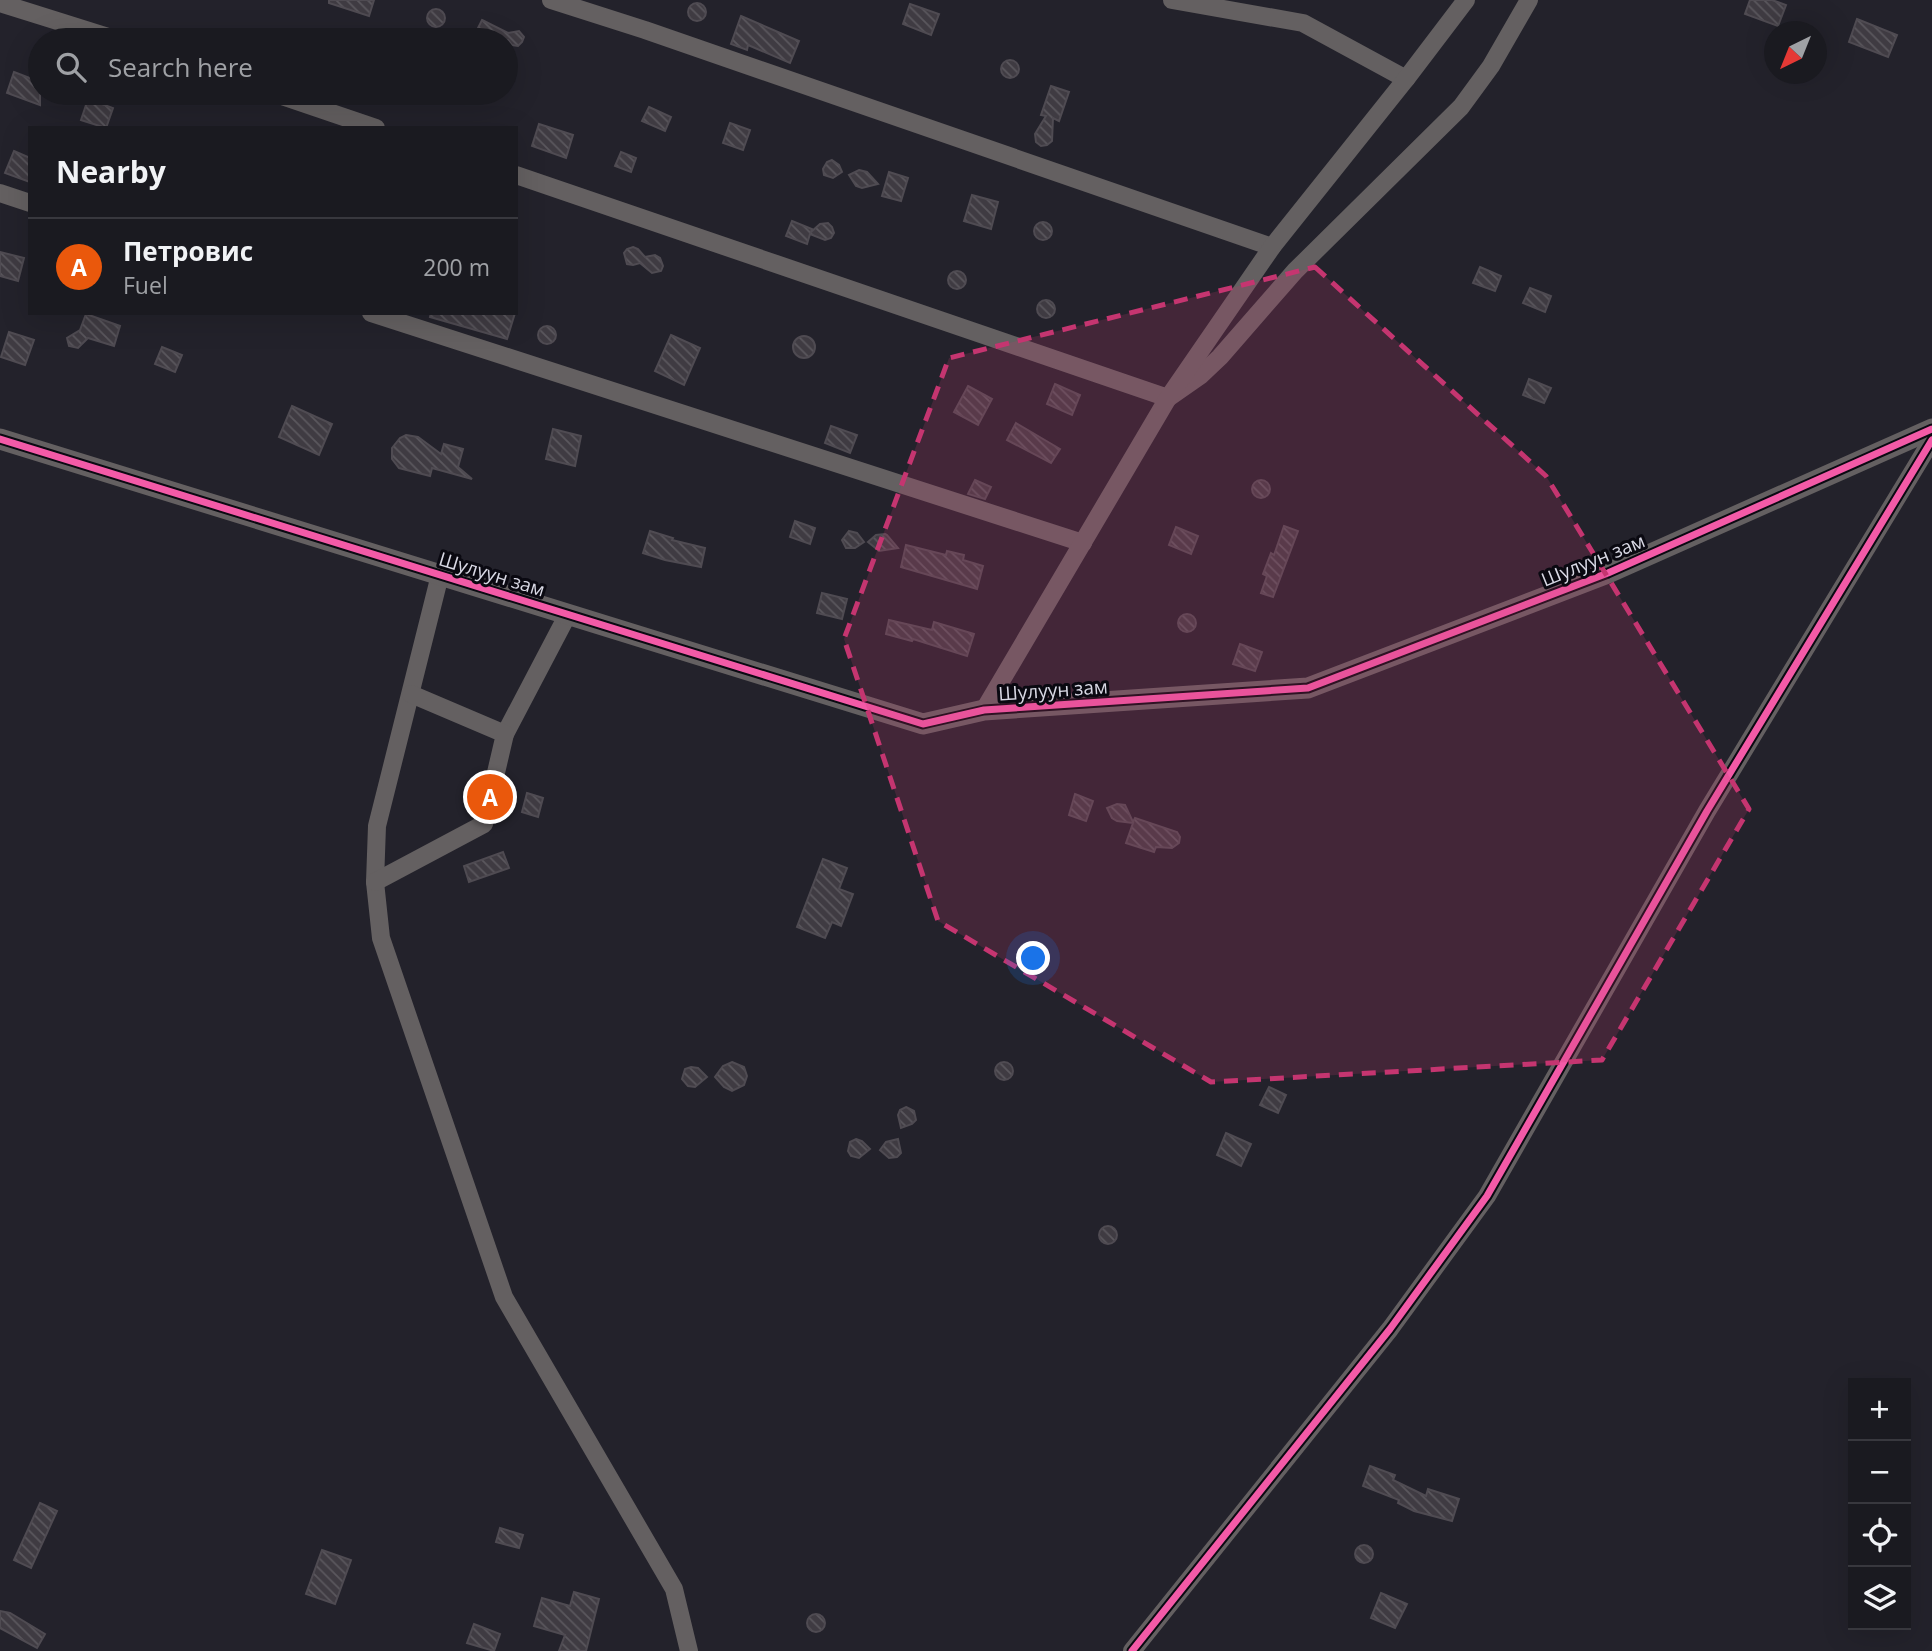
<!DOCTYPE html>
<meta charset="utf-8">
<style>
body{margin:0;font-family:"Open Sans",sans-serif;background:#27272d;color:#f1f3f6}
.controls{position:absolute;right:21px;bottom:21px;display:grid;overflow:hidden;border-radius:0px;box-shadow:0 7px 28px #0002}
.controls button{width:63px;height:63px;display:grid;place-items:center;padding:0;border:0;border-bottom:2px solid #38383e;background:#1a1a20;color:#f1f3f6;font:35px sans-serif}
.compass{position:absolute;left:1764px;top:21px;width:63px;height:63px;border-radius:50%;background:#1a1a20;box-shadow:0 7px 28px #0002;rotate:223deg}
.you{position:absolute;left:1034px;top:959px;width:24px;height:24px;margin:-18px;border:5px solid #fff;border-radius:50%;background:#1a73e8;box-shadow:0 0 0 10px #1a73e833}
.badge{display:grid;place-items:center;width:46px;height:46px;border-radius:50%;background:#ea580c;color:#fff;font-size:23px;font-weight:700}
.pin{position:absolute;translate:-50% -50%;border:4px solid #fff;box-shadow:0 2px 7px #0006}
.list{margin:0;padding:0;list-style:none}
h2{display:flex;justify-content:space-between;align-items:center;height:91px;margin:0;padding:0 28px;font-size:30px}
h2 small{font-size:23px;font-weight:400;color:#9fa1a5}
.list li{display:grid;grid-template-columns:46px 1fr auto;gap:21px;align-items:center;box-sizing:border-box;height:98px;padding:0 28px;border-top:2px solid #38383e}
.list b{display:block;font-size:26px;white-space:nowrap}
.list p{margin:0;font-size:23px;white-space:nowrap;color:#9fa1a5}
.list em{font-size:23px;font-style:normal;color:#9fa1a5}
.icon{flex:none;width:38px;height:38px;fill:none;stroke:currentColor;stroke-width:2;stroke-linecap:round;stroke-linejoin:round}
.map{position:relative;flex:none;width:1932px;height:1651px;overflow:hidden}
.search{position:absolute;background:#1a1a20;box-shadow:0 7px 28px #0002;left:28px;top:28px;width:490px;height:77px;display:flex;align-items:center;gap:18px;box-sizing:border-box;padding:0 24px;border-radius:38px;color:#9fa1a5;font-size:26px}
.panel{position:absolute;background:#1a1a20;box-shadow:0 7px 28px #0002;left:28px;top:126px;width:490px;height:189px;border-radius:0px}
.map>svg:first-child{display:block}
</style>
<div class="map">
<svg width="1932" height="1651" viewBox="0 0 1932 1651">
<defs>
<pattern id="building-back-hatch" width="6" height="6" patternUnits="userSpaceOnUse" patternTransform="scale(1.75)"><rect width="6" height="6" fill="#3f3b42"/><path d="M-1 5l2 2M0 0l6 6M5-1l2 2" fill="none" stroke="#5a575d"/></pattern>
</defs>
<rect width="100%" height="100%" fill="#23222b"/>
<g fill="url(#building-back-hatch)" stroke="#4f4b52" stroke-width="2">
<polygon points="329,0 374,0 369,16 329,3"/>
<polygon points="1750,0 1772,0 1786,5 1778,26 1745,14"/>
<circle cx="697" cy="12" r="9"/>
<polygon points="910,4 939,14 931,35 903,24"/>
<circle cx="436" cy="18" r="9"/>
<polygon points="741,16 799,41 790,63 748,45 747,50 731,44"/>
<polygon points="1857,19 1897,35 1888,57 1849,42"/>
<polygon points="482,20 508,33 519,31 524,37 522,42 518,46 512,45 508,40 472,40"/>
<circle cx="1010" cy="69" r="9"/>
<polygon points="14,72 40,82 40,105 7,93"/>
<polygon points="1051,86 1069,92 1059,121 1053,118 1052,141 1047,145 1041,146 1036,142 1035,134 1046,116 1041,115"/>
<polygon points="88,99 113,108 106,128 81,120"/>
<polygon points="649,107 671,117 665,131 642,121"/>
<polygon points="730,123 750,130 743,150 723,143"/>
<polygon points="539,124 573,135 566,158 532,146"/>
<polygon points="14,151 30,158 30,182 5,173"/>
<polygon points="621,152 636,158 631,172 615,166"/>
<polygon points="832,160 839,165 842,172 833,178 824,175 823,169 827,162"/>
<polygon points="859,170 867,172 878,184 862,188 856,186 849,175"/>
<polygon points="889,172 908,178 901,201 882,196"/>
<polygon points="972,195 998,202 991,229 964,221"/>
<polygon points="792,221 812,229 811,232 820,224 828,223 832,227 834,233 831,238 825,240 810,234 807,244 786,236"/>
<circle cx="1043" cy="231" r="9"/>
<polygon points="633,247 638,249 645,257 655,255 660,258 663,266 661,271 652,273 640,263 633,265 627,264 624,253 627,249"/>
<polygon points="0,252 24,258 18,281 0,276"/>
<polygon points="1480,267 1501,276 1495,291 1473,283"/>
<circle cx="957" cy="280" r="9"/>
<polygon points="1530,288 1551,296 1545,312 1523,303"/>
<circle cx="1046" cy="309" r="9"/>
<polygon points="431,313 515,313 507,339 430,317"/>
<polygon points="86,314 120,326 114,346 88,338 78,348 69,346 67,338 80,330"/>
<circle cx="547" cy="335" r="9"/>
<polygon points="9,332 34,340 25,365 1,357"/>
<polygon points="671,335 700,348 684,385 655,371"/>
<circle cx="804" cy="347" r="11"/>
<polygon points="162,347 182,355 175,372 155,364"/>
<polygon points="1529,379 1551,388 1544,403 1523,395"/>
<polygon points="1055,384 1080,395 1072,415 1047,404"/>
<polygon points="968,386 992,399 978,425 954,412"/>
<polygon points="292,406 332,424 319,455 279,437"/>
<polygon points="1016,423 1060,449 1051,463 1007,440"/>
<polygon points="831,426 857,435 850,453 825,443"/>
<polygon points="553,429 581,436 575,466 546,459"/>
<polygon points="406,435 418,437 441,454 444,444 463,449 458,467 472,479 432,468 430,476 399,468 392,459 392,448 400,438"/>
<polygon points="975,480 991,487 985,499 968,494"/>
<circle cx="1261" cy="489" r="9"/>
<polygon points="795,521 815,528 810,544 790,537"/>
<polygon points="1284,526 1298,531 1273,597 1261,593 1267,576 1263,574 1271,553 1274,555"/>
<polygon points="1176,527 1198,536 1191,554 1169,545"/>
<polygon points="650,531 673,538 672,540 705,548 701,567 665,560 643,553"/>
<polygon points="849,531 857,533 864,542 855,548 846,548 842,540"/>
<polygon points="885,534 887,535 898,548 879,551 868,542 876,535"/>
<polygon points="906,545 946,555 947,551 964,555 963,560 983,566 977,589 901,567"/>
<polygon points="822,593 847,599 842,619 817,613"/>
<circle cx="1187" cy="623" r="9"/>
<polygon points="889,620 932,630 934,622 974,634 967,656 913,639 912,641 886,634"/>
<polygon points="1240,644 1262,652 1255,671 1233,664"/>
<polygon points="527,793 543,798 538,817 522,812"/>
<polygon points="1075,794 1093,801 1086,821 1069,815"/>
<polygon points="1117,804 1125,805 1133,822 1135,818 1177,832 1180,837 1179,843 1172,848 1156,847 1154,852 1126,843 1133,823 1117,821 1112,818 1107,808"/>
<polygon points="503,852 509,868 469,882 464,866"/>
<polygon points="823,859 847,868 839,889 853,894 841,926 832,922 825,938 797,927"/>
<circle cx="1004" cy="1071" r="9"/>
<polygon points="732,1062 744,1067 747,1076 744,1085 732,1091 724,1087 715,1077 723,1066"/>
<polygon points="691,1067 698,1068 707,1077 695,1087 688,1086 682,1079 685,1069"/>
<polygon points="1269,1087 1286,1095 1278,1113 1260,1105"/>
<polygon points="906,1107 914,1111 916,1120 912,1124 901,1128 898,1115 900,1110"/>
<polygon points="1226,1133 1251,1144 1241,1166 1217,1155"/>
<polygon points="856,1139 862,1141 870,1149 859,1158 851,1156 848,1151 850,1142"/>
<polygon points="898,1139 901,1153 897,1157 889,1158 880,1150 886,1142"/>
<circle cx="1108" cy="1235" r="9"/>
<polygon points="1370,1466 1395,1475 1393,1480 1426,1496 1428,1489 1459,1499 1452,1521 1414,1511 1398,1503 1399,1500 1363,1486"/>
<polygon points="40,1503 57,1511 31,1568 14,1560"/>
<polygon points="500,1528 523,1535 519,1548 496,1542"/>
<circle cx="1364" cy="1554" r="9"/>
<polygon points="322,1550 351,1560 335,1604 306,1594"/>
<polygon points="574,1592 599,1599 586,1651 559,1651 565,1635 534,1626 542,1598 570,1606"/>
<polygon points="1381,1593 1407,1604 1395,1628 1371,1618"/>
<polygon points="0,1611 10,1613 45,1634 37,1648 0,1628"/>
<circle cx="816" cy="1623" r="9"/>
<polygon points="474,1624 500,1634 494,1651 467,1643"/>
</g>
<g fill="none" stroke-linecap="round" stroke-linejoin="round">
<g stroke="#646061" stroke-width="18">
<polyline points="551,0 645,30 1272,247"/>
<polyline points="1172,0 1303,23 1406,79"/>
<polyline points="0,3 118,40"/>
<polyline points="273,93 376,128"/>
<polyline points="516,175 1168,398 1201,375 1220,357 1295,271 1461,107 1491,66 1529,0"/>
<polyline points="0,193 30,203"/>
<polyline points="371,313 1083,543"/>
<polyline points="440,575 377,826 375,882 381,938 504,1297 674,1589 689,1651"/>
<polyline points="984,710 1168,398 1272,247 1406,79 1466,0"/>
<polyline points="505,734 568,614"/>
<polyline points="375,882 484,824 505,734 411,694"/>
<polyline points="1132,1651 1390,1329 1487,1196 1707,811 1932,440"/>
</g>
<polyline stroke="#646061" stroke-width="21" points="0,439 923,724 984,710 1308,688 1608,573 1932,429"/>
<g stroke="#0a0911" stroke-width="11">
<g id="cycleway">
<polyline points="0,439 923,724 984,710 1308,688 1608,573 1932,429"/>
<polyline points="1132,1651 1390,1329 1487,1196 1707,811 1932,440"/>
</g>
</g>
<use href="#cycleway" stroke="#f35aa7" stroke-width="7"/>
</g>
<path fill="#c53570" fill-opacity="0.2" stroke="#c53570" stroke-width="5" stroke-dasharray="14 9" stroke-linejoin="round" d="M1315 267 1546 476 1749 809 1602 1060 1211 1082 938 921 844 639 949 358Z"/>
<g text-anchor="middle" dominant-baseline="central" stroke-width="6" stroke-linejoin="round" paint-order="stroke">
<g font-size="19" fill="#d8d8e4" stroke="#0a0911">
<text transform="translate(1593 560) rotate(-22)">Шулуун зам</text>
<text transform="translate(492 574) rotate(17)">Шулуун зам</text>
<text transform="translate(1053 690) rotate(-4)">Шулуун зам</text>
</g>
</g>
</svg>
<div class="controls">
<button>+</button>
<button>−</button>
<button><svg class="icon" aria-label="locate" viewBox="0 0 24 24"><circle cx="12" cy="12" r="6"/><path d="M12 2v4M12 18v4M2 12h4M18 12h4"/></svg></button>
<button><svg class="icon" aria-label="layers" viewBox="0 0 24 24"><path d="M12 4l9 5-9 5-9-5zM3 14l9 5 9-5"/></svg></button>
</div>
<svg class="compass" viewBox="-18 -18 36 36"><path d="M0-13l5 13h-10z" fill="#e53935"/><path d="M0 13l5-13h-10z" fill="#9fa1a5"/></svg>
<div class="you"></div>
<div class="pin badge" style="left:490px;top:797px">A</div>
<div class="search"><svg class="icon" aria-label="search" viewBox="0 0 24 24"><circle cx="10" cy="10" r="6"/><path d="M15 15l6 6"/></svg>Search here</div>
<section class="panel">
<h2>Nearby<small></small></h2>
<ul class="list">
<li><span class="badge">A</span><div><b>Петровис</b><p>Fuel</p></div><em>200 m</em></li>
</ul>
</section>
</div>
